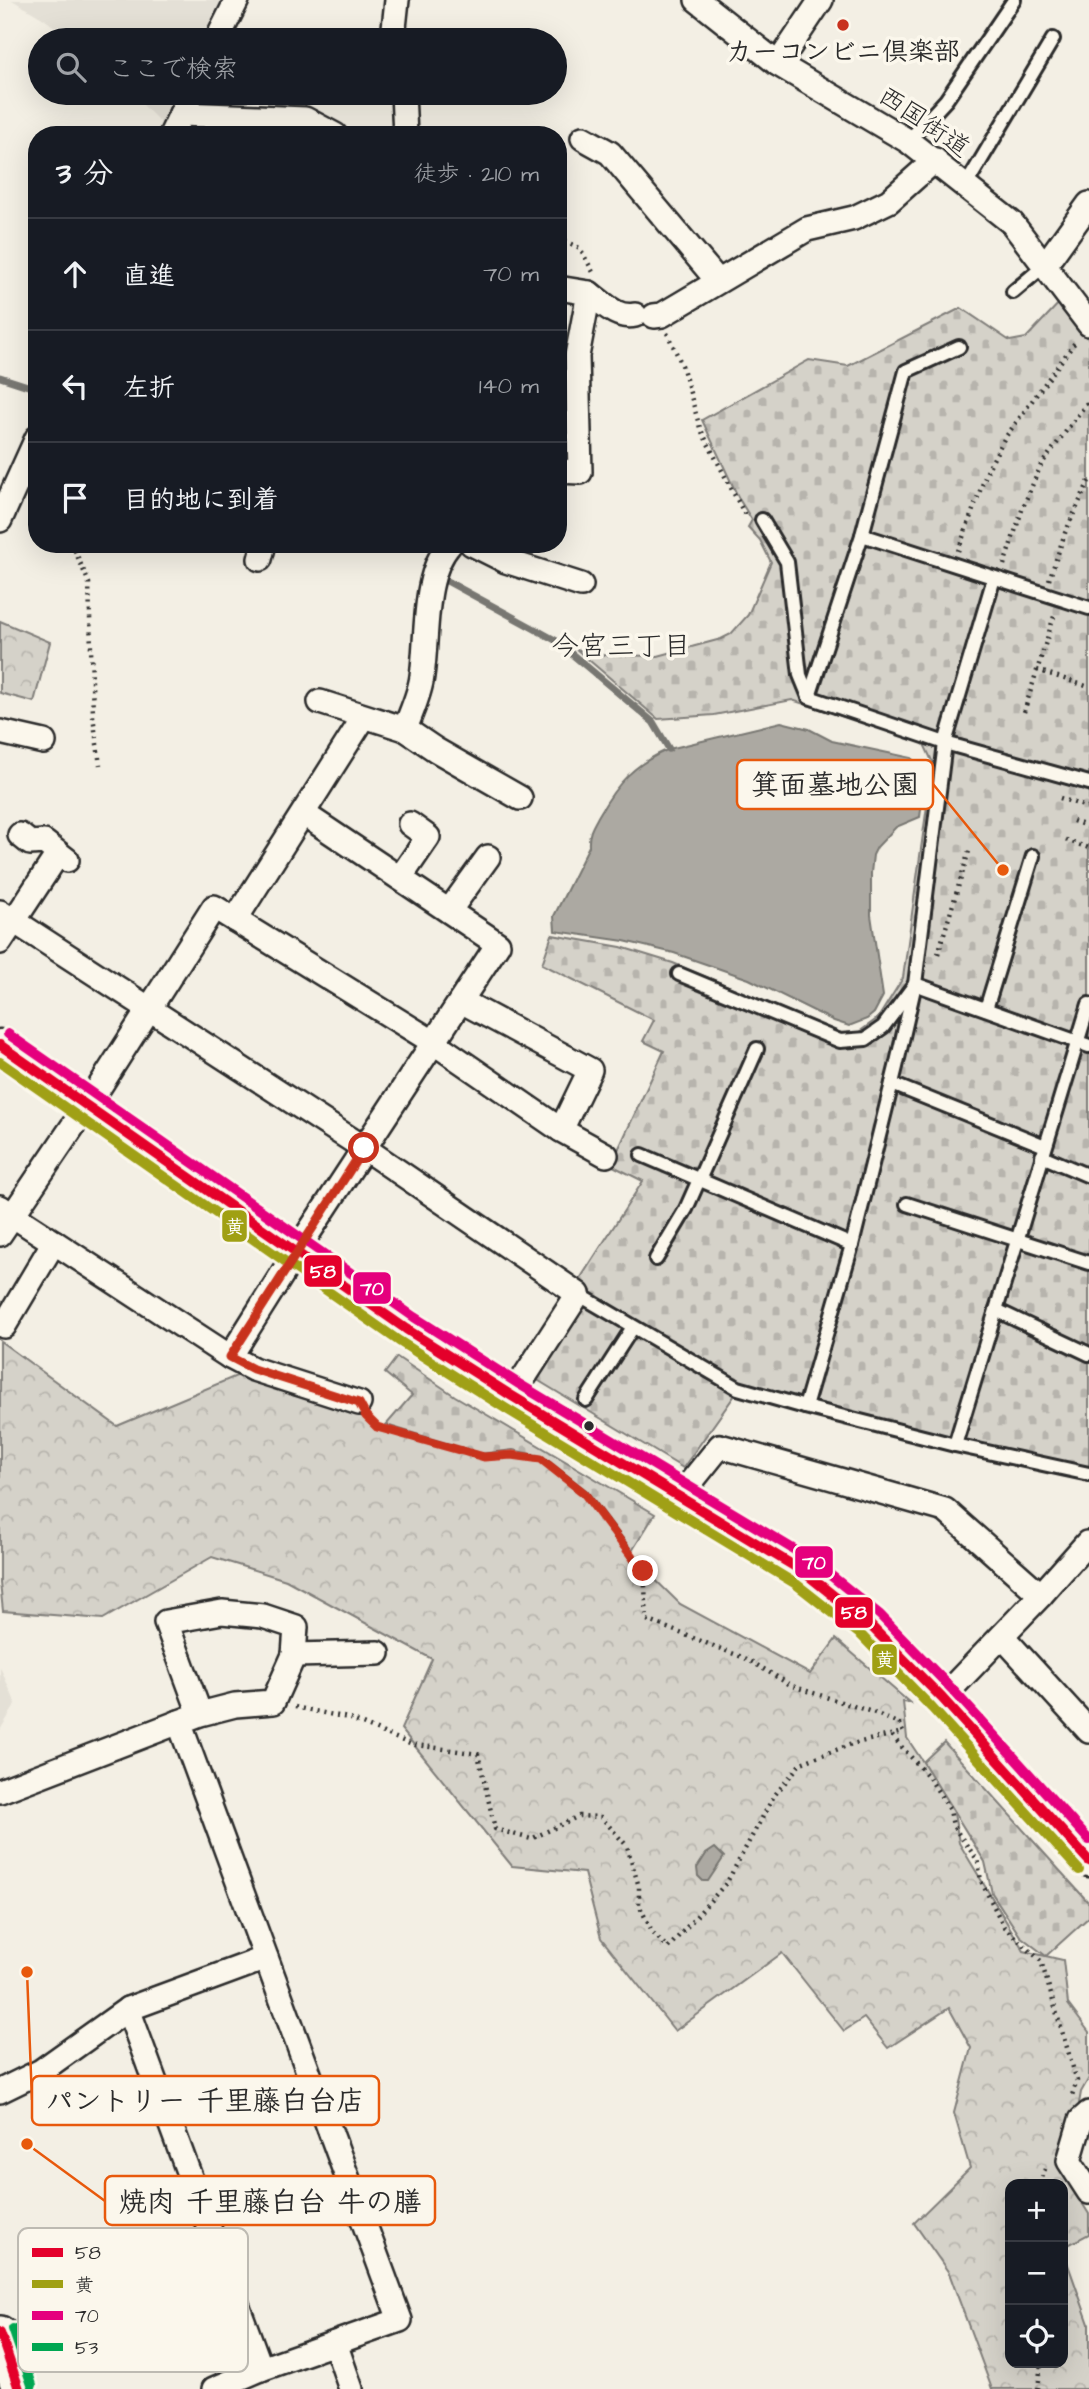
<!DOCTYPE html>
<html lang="ja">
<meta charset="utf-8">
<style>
body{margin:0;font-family:"Architects Daughter","Klee One",sans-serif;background:#20242c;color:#f1f3f6}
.controls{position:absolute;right:21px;bottom:21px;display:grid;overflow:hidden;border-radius:14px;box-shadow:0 7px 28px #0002}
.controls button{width:63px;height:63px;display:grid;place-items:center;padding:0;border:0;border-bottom:2px solid #363941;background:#171b24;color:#f1f3f6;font:35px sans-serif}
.stop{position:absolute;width:21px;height:21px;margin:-16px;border:5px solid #c8321e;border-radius:50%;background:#fff}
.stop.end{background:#c8321e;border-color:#fff;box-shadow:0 2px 7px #0008}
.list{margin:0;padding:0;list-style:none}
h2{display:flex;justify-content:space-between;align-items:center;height:91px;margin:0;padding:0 28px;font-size:30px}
h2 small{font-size:23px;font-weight:400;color:#9ea1a6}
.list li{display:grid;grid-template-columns:46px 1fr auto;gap:21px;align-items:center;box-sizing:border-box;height:112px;padding:0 28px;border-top:2px solid #363941}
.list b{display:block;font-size:26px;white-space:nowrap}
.list em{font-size:23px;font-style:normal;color:#9ea1a6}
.icon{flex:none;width:38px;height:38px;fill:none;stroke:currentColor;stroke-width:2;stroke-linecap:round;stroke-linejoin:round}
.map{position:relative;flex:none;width:1089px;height:2389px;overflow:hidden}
.search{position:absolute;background:#171b24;box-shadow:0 7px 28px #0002;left:28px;top:28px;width:539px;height:77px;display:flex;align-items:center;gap:18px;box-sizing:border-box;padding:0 24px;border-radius:38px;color:#9ea1a6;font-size:26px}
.panel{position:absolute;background:#171b24;box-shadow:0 7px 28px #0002;left:28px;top:126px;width:539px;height:427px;border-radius:28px}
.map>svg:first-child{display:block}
</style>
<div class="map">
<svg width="1089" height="2389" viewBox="0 0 1089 2389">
<defs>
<pattern id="forest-crowns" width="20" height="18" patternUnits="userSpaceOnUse" patternTransform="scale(1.75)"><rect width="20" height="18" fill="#d5d2c9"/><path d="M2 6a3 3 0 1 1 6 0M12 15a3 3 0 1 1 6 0" fill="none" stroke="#b7b4ad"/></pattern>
<pattern id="cemetery-stones" width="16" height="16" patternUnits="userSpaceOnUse" patternTransform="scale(1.75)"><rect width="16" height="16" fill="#d5d2c9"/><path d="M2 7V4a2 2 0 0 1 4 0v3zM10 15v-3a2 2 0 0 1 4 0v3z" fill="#b7b4ad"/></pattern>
</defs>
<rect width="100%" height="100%" fill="#f3efe4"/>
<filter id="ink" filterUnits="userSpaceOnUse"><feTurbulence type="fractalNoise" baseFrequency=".0143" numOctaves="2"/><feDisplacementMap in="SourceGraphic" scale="14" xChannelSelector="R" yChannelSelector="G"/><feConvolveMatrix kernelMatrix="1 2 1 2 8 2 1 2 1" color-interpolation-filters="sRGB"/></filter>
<g filter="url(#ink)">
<g fill="#e4e0d6">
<polygon points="12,0 225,0 204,40 72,40 44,19"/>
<polygon points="131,93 177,93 162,124"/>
<polygon points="0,1667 16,1704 0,1730"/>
</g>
<g fill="url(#forest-crowns)" stroke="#807e7a" stroke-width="2" fill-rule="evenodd">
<polygon points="0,621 50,642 34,702 0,693"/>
<path d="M0 1341 117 1426 253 1369 359 1403 366 1416 378 1427 484 1457 512 1455 541 1459 584 1494 629 1554 680 1604 810 1674 836 1639 910 1703 903 1702 907 1738 953 1807 959 1843 1024 1951 1063 1960 1068 2004 1089 2032V2078L1081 2092 1069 2161 1068 2181 1089 2214V2234L1066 2246V2259L1089 2324V2389H992L949 2273 914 2223 970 2168 954 2113 971 2048 949 2008 888 2048 864 2018 844 2031 782 1953 675 2031 601 1938 584 1873 512 1866 401 1729 432 1659 286 1580 212 1557 103 1619 3 1611 0 1583ZM1010 2184H1063V2363H1010Z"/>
</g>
<g fill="url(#cemetery-stones)" stroke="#807e7a" stroke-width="2">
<polygon points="1062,300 1080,330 1089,339 1089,1481 735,1395 683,1468 534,1378 591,1291 578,1282 643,1181 611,1165 664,1051 643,1041 654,1020 542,964 552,935 621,947 673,963 845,1035 859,1032 878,1018 903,978 933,763 923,742 792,700 714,715 658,719 576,649 602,655 658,656 721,639 731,634 748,615 771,562 760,540 748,527 752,520 739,499 702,420 809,360 848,366 961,308 1010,341 1026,338"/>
<polygon points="397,1357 455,1396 655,1514 632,1551 587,1491 543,1457 513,1450 481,1454 386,1425 412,1395 385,1373"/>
<polygon points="944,1742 1089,1903 1089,1917 1046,1956 1020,1936 992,1893 985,1862 923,1762"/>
</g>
<g fill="#aca9a2" stroke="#787772" stroke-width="2">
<path d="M781 722 809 729 832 741 912 758C918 778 924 796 920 817L896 827 877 847 873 855 871 873V915L883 996 874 1013 867 1019 849 1026 834 1021 749 979 674 953 624 941 555 931 554 916 589 846C588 833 593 826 599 815 618 782 633 765 669 749Z"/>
<polygon points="715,1848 724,1857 708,1881 703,1881 698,1876 697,1868 706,1854"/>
</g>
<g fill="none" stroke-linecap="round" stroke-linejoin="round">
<g stroke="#787772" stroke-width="7">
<polyline points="0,377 37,389"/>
<polyline points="443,579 555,640 653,722 669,749"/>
</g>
<g stroke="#2b2b2b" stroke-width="18">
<g id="service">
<polyline points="908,141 946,100 1014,0"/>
<polyline points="966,185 1053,39"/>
<polyline points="1013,292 1045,265"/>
<polyline points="959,347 906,371 862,535 809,697 945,743 1089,783"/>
<polyline points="762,520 787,562 800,675 809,697"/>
<polyline points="862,535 1089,608"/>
<polyline points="679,974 840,1041 866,1039 883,1027 915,984 1089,1046"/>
<polyline points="986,1009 1033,856"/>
<polyline points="892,1084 1045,1146"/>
<polyline points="642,1155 852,1245"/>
<polyline points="1042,1156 1089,1176"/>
<polyline points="907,1204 1089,1263"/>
<polyline points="656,1259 686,1209 757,1049"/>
<polyline points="578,1294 738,1388 805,1407 955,1445 1089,1474"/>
<polyline points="996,1310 1089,1354"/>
<polyline points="586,1400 633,1327"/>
<polyline points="805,1407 852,1245 896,1067 915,984 945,743 994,578"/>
<polyline points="955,1445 1089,1004"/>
</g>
</g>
<g stroke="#2b2b2b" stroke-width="28">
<g id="minor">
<polyline points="697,0 778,64 908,141 1012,223 1089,324"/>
<polyline points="217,40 237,0"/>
<polyline points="396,40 394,28 397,0"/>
<polyline points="778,64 821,0"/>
<polyline points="403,93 405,135"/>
<polyline points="181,114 305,119 335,135"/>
<polyline points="171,135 191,93"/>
<polyline points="583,138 610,153 717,280"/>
<polyline points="1045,265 1089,204"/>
<polyline points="558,288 589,293 577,356 580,472 558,471"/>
<path d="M589 293C603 303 617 319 635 315"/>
<polyline points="654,316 662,315 807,229 854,218 889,201 935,160"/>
<polyline points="0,520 37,438"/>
<polyline points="472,544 506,561 581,585"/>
<polyline points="260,559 264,544"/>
<polyline points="320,702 405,729 436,750 520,798"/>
<path d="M405 729C411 712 420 694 422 676 428 636 422 575 450 544"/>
<polyline points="0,732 44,742"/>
<polyline points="20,835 30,843 44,842 67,860"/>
<polyline points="400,878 428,837 410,824"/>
<polyline points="449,911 488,857"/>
<polyline points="0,912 364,1148 578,1294 512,1396"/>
<polyline points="235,920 364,717"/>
<polyline points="0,942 58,854"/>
<polyline points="561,1130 606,1155"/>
<polyline points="0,1207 230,1357 253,1369 359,1403"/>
<polyline points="0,1234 100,1086 214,907 433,1042 561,1130 590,1070 461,1001"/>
<polyline points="4,1326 54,1242"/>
<polyline points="230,1357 296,1252 498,944 304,814"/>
<polyline points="679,1497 720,1446 945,1510 1041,1595"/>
<polyline points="1002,1636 1089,1731"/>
<polyline points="294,1655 378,1653"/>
<polyline points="942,1698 1041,1595 1087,1543 1089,1545"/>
<polyline points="179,1722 400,2320 261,2369 214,2389"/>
<polyline points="0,1791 200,1714 235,1705 273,1702 294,1655 296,1627 263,1616 222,1612 166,1622 200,1714"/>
<polyline points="128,2009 261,2369"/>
<polyline points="0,2091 41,2071 128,2009 266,1958"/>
<polyline points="1089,2113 1081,2120 1069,2161 1089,2192"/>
<polyline points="335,2343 351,2389"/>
</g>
</g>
<g stroke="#2b2b2b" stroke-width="35">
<polyline id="tertiary" points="0,1045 406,1329 512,1396 804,1572 870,1625 942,1698 1089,1861"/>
</g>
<g stroke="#2b2b2b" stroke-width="38">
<polyline id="secondary" points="0,2333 19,2389"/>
</g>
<g stroke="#2b2b2b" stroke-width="4.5" stroke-dasharray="2 5" stroke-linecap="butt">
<polyline points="558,238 580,248 593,272"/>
<polyline points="667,333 682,365 700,428 746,517"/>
<polyline points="72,544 89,583 93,716 100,765"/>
<polyline points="958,551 988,469 1004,439 1076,341"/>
<polyline points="1004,565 1023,507 1041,465 1089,400"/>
<polyline points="1049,580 1065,533 1089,481"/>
<polyline points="1037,670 1089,687"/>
<polyline points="1024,712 1055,613"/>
<polyline points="1060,798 1089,808"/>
<polyline points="1073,821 1089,827"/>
<polyline points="1066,840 1089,848"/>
<polyline points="938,954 969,851"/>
<polyline points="295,1707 348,1718 410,1744 478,1754 495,1829 531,1839 579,1816 601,1817 627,1846 639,1887 639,1905 653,1933 668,1948 727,1882 774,1796 801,1763 852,1744 903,1732 899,1724 875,1713 792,1686 747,1659 647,1620 644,1571 584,1494 541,1459 512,1455 484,1457 378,1427 371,1421"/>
<polyline points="892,1736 928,1776 950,1810 953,1826 978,1861 981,1881 1004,1927 1041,1961 1077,2081 1071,2098"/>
<polyline points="1040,2184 1046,2166"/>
<polyline points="1038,2389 1041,2363"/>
</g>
<use href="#service" stroke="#fbf7ec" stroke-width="12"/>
<use href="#minor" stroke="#fbf7ec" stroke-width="23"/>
<use href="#tertiary" stroke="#fbf7ec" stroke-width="30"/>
<use href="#secondary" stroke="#fbf7ec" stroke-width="33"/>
<g stroke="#fbf7ec" stroke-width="16">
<g id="bus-1">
<polyline points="0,1045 406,1329 512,1396 804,1572 870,1625 942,1698 1089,1861"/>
<polyline points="0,2333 19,2389"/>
</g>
</g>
<g stroke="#fbf7ec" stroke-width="16">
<polyline id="bus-2" points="0,1062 399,1341 505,1408 796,1584 861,1635 932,1708 1079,1870"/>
</g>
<g stroke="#fbf7ec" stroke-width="16">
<polyline id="bus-3" points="8,1034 414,1317 519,1384 813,1561 880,1615 952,1689 1089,1840"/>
</g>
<g stroke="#fbf7ec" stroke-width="16">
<polyline id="bus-4" points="13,2329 32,2385"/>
</g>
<use href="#bus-1" stroke="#e4002b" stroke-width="10"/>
<use href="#bus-2" stroke="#a0a013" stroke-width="10"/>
<use href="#bus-3" stroke="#e5007d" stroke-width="10"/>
<use href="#bus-4" stroke="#00a651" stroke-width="10"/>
</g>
</g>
<g fill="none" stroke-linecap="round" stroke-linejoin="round" filter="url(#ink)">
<polyline stroke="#c8321e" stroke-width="9" points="364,1148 230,1357 253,1369 359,1403 366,1416 377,1427 484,1457 512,1455 541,1459 584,1493 643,1571"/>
</g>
<circle fill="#c8321e" stroke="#fbf7ec" stroke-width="2.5" cx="843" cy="25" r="7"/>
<circle fill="#2b2b2b" stroke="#fbf7ec" stroke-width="2.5" cx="589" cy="1426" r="6"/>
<g text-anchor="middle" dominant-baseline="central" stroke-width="7" stroke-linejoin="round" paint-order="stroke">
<g font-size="26" font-weight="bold" fill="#2b2b2b" stroke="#fbf7ec">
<text x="843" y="52">カーコンビニ倶楽部</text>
</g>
<g font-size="26" fill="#2b2b2b" stroke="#fbf7ec">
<text transform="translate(924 122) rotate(34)">西国街道</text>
</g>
<g font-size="28" fill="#2b2b2b" stroke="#fbf7ec">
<text x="621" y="646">今宮三丁目</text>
</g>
</g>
<rect x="18" y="2228" width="230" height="144" rx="10" fill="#fbf7ec" stroke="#bdbab2" stroke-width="2"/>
<rect x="32" y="2248" width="31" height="9" fill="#e4002b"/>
<rect x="32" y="2280" width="31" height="8" fill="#a0a013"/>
<rect x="32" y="2311" width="31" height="9" fill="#e5007d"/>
<rect x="32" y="2343" width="31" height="8" fill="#00a651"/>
<g font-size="19" fill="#2b2b2b">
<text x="75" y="2259">58</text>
<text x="75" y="2291">黄</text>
<text x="75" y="2322">70</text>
<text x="75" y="2354">53</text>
</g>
<path fill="none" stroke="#e8590c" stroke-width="2.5" d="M1003 870L933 784M27 1972L32 2100M27 2144L105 2201"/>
<g fill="#e8590c" stroke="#fbf7ec" stroke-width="2.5">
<circle cx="1003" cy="870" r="7"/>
<circle cx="27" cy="1972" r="7"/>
<circle cx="27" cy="2144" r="7"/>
</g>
<g fill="#fbf7ec" stroke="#e8590c" stroke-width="2.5">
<rect x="737" y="760" width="196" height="49" rx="7"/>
<rect x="32" y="2076" width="347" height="49" rx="7"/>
<rect x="105" y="2176" width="330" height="49" rx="7"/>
</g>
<g font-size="28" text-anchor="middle" font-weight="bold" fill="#2b2b2b">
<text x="835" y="794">箕面墓地公園</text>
<text x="205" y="2110">パントリー 千里藤白台店</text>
<text x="270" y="2211">焼肉 千里藤白台 牛の膳</text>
</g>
<g stroke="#fbf7ec" stroke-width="2.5">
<rect x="221" y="1209" width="27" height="34" rx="7" fill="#a0a013"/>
<rect x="303" y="1254" width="40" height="34" rx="7" fill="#e4002b"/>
<rect x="352" y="1271" width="40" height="34" rx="7" fill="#e5007d"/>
<rect x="794" y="1545" width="40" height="34" rx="7" fill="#e5007d"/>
<rect x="834" y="1596" width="40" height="33" rx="7" fill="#e4002b"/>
<rect x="871" y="1643" width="27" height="33" rx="7" fill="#a0a013"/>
</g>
<g font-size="19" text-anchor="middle" font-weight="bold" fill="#fff">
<text x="235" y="1233">黄</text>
<text x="323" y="1278">58</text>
<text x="372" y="1295">70</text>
<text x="814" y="1569">70</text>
<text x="854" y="1619">58</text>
<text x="885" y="1666">黄</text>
</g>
</svg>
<div class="controls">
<button>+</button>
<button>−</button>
<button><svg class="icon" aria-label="locate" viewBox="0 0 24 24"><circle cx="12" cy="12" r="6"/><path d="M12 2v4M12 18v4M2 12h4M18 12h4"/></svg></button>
</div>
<div class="stop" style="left:364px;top:1148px"></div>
<div class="stop end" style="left:643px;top:1571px"></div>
<div class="search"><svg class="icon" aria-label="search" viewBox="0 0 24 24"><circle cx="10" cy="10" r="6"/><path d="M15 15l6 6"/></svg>ここで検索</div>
<section class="panel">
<h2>3 分<small>徒歩 · 210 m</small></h2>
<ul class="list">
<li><svg class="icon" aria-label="ahead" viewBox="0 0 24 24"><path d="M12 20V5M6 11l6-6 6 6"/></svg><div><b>直進</b></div><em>70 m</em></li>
<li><svg class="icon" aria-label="left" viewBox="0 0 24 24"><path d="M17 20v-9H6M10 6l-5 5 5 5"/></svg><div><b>左折</b></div><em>140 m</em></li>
<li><svg class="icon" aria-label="arrive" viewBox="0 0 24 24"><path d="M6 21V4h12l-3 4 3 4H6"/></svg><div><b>目的地に到着</b></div></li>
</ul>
</section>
</div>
